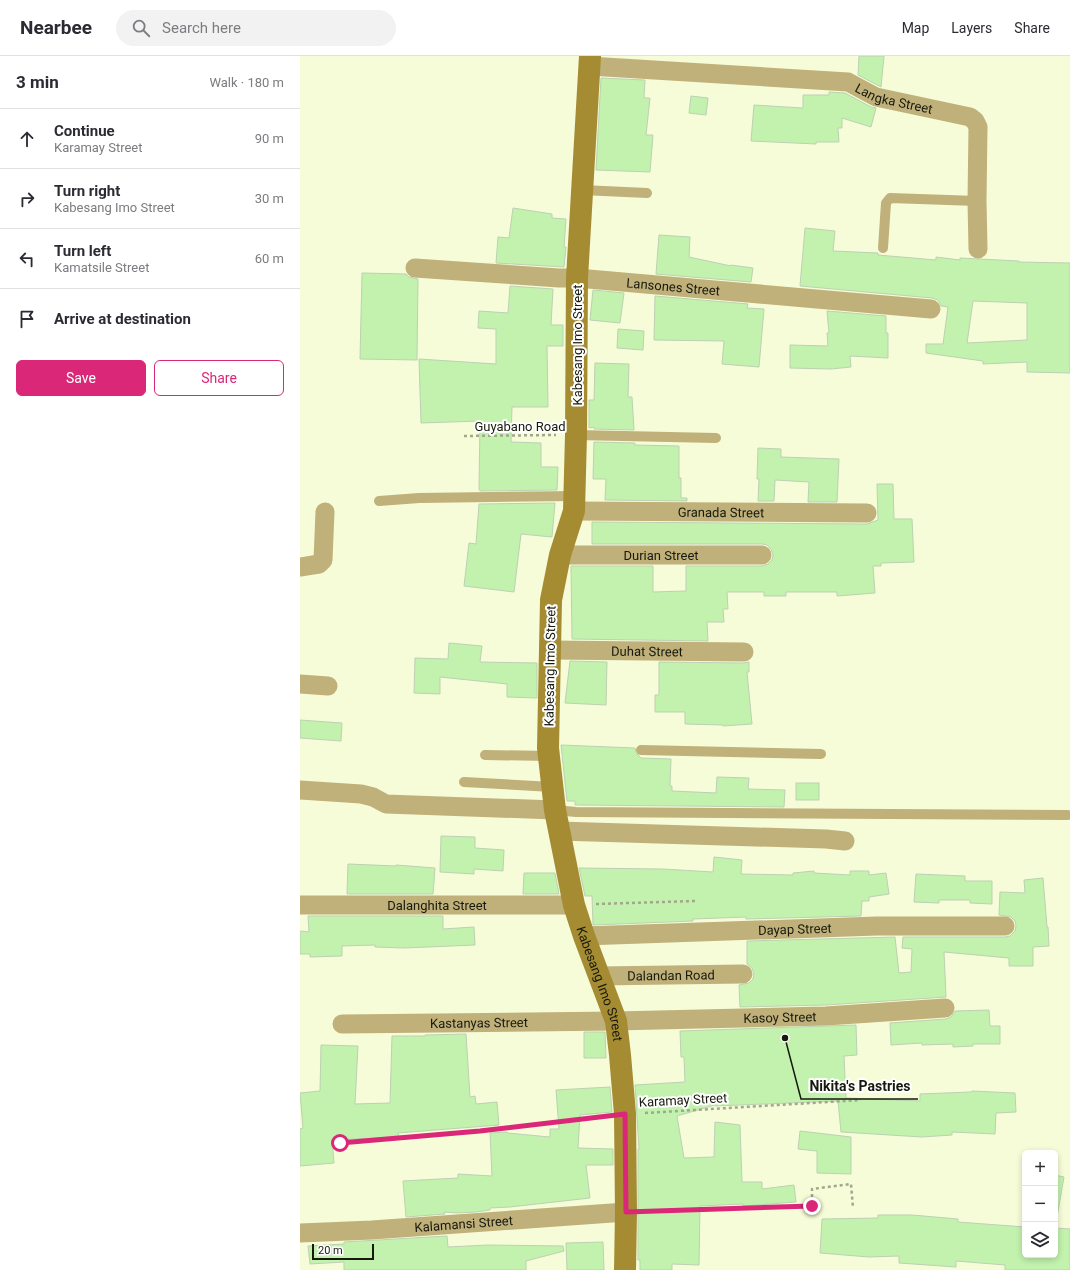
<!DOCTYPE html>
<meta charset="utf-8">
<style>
body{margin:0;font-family:Roboto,sans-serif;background:#f2f2f3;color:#2b2b33}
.controls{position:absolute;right:12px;bottom:12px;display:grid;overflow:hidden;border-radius:6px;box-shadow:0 2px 6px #0003}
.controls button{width:36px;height:36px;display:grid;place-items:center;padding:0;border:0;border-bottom:1px solid #e1e1e2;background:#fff;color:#2b2b33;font:20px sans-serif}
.scale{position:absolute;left:12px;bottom:10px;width:62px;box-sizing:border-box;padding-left:4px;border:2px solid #18190d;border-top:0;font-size:11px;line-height:14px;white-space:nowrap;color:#18190d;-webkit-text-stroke:3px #fff;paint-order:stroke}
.stop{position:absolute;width:12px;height:12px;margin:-9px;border:3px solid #db2777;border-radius:50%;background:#fff}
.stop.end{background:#db2777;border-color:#fff;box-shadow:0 1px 4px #0008}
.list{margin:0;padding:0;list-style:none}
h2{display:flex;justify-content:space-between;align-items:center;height:52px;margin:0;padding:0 16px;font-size:17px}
h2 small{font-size:13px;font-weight:400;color:#7c7c81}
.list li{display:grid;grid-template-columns:26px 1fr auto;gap:12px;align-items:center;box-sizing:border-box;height:60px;padding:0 16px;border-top:1px solid #e1e1e2}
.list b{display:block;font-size:15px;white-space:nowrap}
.list p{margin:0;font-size:13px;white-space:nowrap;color:#7c7c81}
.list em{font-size:13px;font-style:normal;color:#7c7c81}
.actions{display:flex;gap:8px;padding:12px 16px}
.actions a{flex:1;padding:9px 0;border:1px solid #db2777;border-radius:6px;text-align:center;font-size:14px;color:#db2777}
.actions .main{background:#db2777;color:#fff}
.icon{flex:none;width:22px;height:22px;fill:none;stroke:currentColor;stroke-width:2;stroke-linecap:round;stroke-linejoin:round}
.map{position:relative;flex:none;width:770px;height:1214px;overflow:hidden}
header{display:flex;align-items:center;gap:24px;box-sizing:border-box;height:56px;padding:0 20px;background:#fff;border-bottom:1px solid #e1e1e2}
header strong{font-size:19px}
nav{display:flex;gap:22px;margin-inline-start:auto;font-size:14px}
.search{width:280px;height:36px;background:#f2f2f3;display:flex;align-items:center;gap:10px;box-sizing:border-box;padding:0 14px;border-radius:22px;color:#7c7c81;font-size:15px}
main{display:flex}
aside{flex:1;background:#fff}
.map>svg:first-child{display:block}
</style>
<header>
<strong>Nearbee</strong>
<div class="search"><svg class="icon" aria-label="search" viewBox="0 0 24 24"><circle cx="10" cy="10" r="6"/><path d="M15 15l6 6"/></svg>Search here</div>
<nav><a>Map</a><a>Layers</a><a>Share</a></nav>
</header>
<main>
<aside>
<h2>3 min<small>Walk · 180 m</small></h2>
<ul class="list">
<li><svg class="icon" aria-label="ahead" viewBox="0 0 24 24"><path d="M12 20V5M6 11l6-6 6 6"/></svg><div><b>Continue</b><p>Karamay Street</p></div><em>90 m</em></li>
<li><svg class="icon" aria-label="right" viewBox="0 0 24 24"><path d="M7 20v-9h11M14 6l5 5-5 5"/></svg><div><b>Turn right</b><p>Kabesang Imo Street</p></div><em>30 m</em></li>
<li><svg class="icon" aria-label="left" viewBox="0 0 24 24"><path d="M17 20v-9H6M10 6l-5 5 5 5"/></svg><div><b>Turn left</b><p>Kamatsile Street</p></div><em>60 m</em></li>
<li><svg class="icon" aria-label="arrive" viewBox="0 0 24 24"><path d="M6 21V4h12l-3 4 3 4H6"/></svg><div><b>Arrive at destination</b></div></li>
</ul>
<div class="actions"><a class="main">Save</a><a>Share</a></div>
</aside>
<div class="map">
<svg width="770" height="1214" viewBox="0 0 770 1214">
<rect width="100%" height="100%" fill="#f6fcd8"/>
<g fill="#c2f2ad" stroke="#bcd1b3" fill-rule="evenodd">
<polygon points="559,0 584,0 581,31 558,19"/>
<polygon points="301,22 345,24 344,42 350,42 346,79 353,79 350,116 296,114"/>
<polygon points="529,36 545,37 571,51 576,52 571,71 542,62 542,72 538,72 539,86 516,86 516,88 451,85 454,49 503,52 503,39 529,39"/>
<polygon points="391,40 408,42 406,59 389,57"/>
<polygon points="213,152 252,158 252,162 266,163 264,191 266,191 264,211 196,207 198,181 209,182"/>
<path d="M505 172 535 175 533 195 578 197V199L636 204V201L660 204V202L719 205V206L770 207V317L727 316V306L683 308V305L626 297V288H643L648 251 641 250 638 244 632 242 500 230ZM673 245 727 247V284L667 287Z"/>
<polygon points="359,179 390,181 389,201 431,210 431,209 453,212 451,226 356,218"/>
<polygon points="62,217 106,218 109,221 118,223 117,304 60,303"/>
<polygon points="210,230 253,233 251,269 263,269 263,290 247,290 248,351 212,351 211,386 241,387 241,411 258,411 257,434 180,435 179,433 180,365 121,367 119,303 196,308 196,273 178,272 179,255 208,257"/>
<polygon points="293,234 324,237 320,267 290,264"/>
<polygon points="355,240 448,248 447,252 464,253 459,311 422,308 424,285 354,284"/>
<polygon points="527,255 586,260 586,277 588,277 588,302 550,300 551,311 531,313 490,312 490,289 528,290 527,277 529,277"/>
<polygon points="318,273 344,275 343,294 317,292"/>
<polygon points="295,307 329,308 328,341 332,341 334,374 294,373 294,371 289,372 289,344 294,344"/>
<polygon points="294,386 335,387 335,389 379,390 379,422 381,422 381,442 387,442 387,445 305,444 306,423 293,423"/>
<polygon points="458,392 481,393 481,401 539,403 537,446 508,446 509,426 475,424 474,445 458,445 459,423 457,423"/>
<polygon points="577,428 593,428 594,463 612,463 614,506 581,507 581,510 573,510 575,537 537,540 537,536 486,536 486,540 464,540 464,536 427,536 428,553 423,553 424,566 407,566 408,585 272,583 271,510 353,510 353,536 386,535 386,510 462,510 468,508 472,504 473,499 471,493 467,489 462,488 292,488 292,466 567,468 578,464"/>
<polygon points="255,447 252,481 221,478 214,536 164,530 169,487 176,488 179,448"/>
<polygon points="149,587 182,590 180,606 237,607 237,642 207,641 207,628 140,621 140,638 114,637 115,602 148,603"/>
<polygon points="270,605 307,606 306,649 265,647"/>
<polygon points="359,606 444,607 449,606 449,616 447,616 452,668 423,670 423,669 385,668 385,656 355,656 355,639 359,639"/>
<polygon points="0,664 42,667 41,685 0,682"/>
<polygon points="261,689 335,692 336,697 341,702 371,703 370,730 372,730 372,735 416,737 417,721 449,722 448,733 485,734 484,751 275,749 275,745 267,745"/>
<rect x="496" y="727" width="23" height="17"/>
<polygon points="141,780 175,781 175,792 204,794 203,815 174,813 174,818 140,816"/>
<polygon points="414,801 442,804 441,818 493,819 493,817 514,815 514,817 550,819 550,815 569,815 569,819 586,817 589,838 569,841 569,845 562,845 561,860 446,863 446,861 393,863 393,865 293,869 292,840 285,840 279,812 363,813 413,816"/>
<polygon points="48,808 96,810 96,809 135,812 133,838 47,838"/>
<polygon points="224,817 255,817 259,838 223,838"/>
<polygon points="616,818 665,820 665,825 692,825 692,848 670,847 670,844 639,844 639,847 614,846"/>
<polygon points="743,822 747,871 748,871 749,890 733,891 733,910 709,910 709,902 644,896 646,941 526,949 440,951 439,929 449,927 453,923 454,918 452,912 447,908 447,885 595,881 599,917 611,916 612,893 602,892 603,881 705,881 710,880 715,875 716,870 715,865 711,861 699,859 700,836 725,837 724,824"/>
<polygon points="8,860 143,860 143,873 174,871 175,889 104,892 75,891 75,889 42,890 42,900 10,901 10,898 0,898 0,875 9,876"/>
<polygon points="689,954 690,970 700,970 700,988 673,988 673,990 653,991 653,988 622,989 622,987 591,989 590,967 646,963 651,961 655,955"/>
<polygon points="556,969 557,999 544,1000 546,1042 620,1045 620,1038 671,1036 672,1035 715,1037 716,1056 696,1057 695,1078 652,1076 652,1079 622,1081 541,1076 538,1045 415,1050 415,1049 377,1060 384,1102 414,1101 415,1066 440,1069 442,1126 462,1126 462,1133 494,1129 496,1146 443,1150 443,1148 400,1150 399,1209 372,1208 372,1214 340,1214 340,1204 338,1204 338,1093 339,1093 335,1029 385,1026 384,1001 381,1001 380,975"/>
<polygon points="284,976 305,976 306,1002 284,1002"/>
<polygon points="166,978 170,1041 175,1040 176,1048 197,1046 199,1069 98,1077 99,1081 32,1084 34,1107 0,1110 0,1073 3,1072 0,1037 20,1035 21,989 58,990 55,1048 90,1047 92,980 125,980 125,979"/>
<polygon points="310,1031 312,1056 280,1059 278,1092 313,1093 313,1109 286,1109 290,1142 210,1151 190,1152 190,1154 176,1156 158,1157 144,1156 145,1158 106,1161 103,1125 158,1122 158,1118 192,1120 190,1077 207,1076 207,1077 250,1081 250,1073 259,1073 256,1034"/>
<polygon points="500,1075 551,1081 551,1118 517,1117 517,1095 498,1093"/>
<polygon points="755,1119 764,1121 755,1172"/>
<polygon points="578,1159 612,1159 658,1163 658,1166 725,1171 725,1199 755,1199 755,1172 770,1173 770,1214 705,1214 705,1209 656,1205 656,1211 599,1207 599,1200 569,1201 520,1197 522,1163 578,1162"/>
<polygon points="147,1180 148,1191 188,1189 263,1190 264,1195 226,1205 226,1214 44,1214 44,1206 10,1208 8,1190 44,1188 44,1186"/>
<polygon points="303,1186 304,1214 267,1214 266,1187"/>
</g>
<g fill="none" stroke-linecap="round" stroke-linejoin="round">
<g stroke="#a2a78c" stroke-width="2.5" stroke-dasharray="3 3" stroke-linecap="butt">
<polyline points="164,380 256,379"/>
<polyline points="296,848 395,845"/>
<polyline points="345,1057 561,1044"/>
<polyline points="40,1087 180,1075 305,1060"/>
<polyline points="347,1155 512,1150 512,1133 551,1128 553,1152"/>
</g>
<g stroke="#c0b07a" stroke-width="10">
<polyline points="282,134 347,137"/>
<polyline points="583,192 586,147 590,142 677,145"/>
<polyline points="276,379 416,382"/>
<polyline points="79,445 119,442 274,440"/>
<polyline points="341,694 521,698"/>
<polyline points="185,699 249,700"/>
<polyline points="164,726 252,731"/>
<polyline points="255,754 276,756 768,759"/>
</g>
<g stroke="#c0b07a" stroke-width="19">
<path id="s1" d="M289 10 548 26 576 41 670 61 675 65 678 71 677 145 678 193"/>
<path id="s2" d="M115 212 259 222H277L631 253"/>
<path id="s3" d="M274 455 567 457"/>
<path id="s4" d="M260 499H462"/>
<polyline points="0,511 19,508 23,504 25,456"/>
<path id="s5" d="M250 594 444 596"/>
<polyline points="0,628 28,630"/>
<polyline points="0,734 61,738 73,741 86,748 255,754"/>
<polyline points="259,775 526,783 545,785"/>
<path id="s6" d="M0 849H274"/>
<path id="s7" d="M284 880 577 870H705"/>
<path id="s8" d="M299 920 443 918"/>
<path id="s9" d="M42 968 316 965 526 960 645 952"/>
<path id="s10" d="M0 1177 72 1174 326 1156"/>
</g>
<path stroke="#a58c33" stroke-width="22" id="s11" d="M290 0 277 222 276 379 274 455 260 499 251 544 248 692 255 754 274 849 284 880 316 965 320 999 325 1058 326 1156 325 1214"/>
</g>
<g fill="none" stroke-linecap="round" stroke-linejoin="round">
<polyline stroke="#db2777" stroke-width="5" points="40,1087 180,1075 325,1058 326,1156 512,1150"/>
</g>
<g text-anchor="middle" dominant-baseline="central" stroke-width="4" stroke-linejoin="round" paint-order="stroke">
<g font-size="13" fill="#18190d" stroke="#fff">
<text stroke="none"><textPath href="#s1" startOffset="309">Langka Street</textPath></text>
<text stroke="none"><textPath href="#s2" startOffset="259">Lansones Street</textPath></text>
<text transform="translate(277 289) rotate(-90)">Kabesang Imo Street</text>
<text x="220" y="370">Guyabano Road</text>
<text stroke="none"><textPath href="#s3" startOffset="147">Granada Street</textPath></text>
<text stroke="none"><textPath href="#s4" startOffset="101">Durian Street</textPath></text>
<text stroke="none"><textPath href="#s5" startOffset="97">Duhat Street</textPath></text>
<text transform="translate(250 610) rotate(-89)">Kabesang Imo Street</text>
<text stroke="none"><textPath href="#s6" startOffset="137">Dalanghita Street</textPath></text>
<text stroke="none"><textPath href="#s7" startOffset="211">Dayap Street</textPath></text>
<text stroke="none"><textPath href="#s8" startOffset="72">Dalandan Road</textPath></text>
<text stroke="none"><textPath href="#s11" startOffset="938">Kabesang Imo Street</textPath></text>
<text stroke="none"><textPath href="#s9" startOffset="438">Kasoy Street</textPath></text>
<text stroke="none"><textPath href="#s9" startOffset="137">Kastanyas Street</textPath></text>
<text transform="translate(383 1044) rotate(-3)">Karamay Street</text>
<text stroke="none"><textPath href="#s10" startOffset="164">Kalamansi Street</textPath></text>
</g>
</g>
<path fill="none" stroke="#18190d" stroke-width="1.5" d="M485 982L501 1043H618"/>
<circle fill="#18190d" stroke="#fff" stroke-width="1.5" cx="485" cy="982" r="4"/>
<g font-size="14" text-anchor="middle" font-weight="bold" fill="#18190d" stroke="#fff" stroke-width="4" stroke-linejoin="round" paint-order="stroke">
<text x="560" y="1035">Nikita's Pastries</text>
</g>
</svg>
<div class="controls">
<button>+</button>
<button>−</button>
<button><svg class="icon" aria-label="layers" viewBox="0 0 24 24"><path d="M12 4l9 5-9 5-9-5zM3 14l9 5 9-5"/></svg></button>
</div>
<div class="scale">20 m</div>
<div class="stop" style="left:40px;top:1087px"></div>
<div class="stop end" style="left:512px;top:1150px"></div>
</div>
</main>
